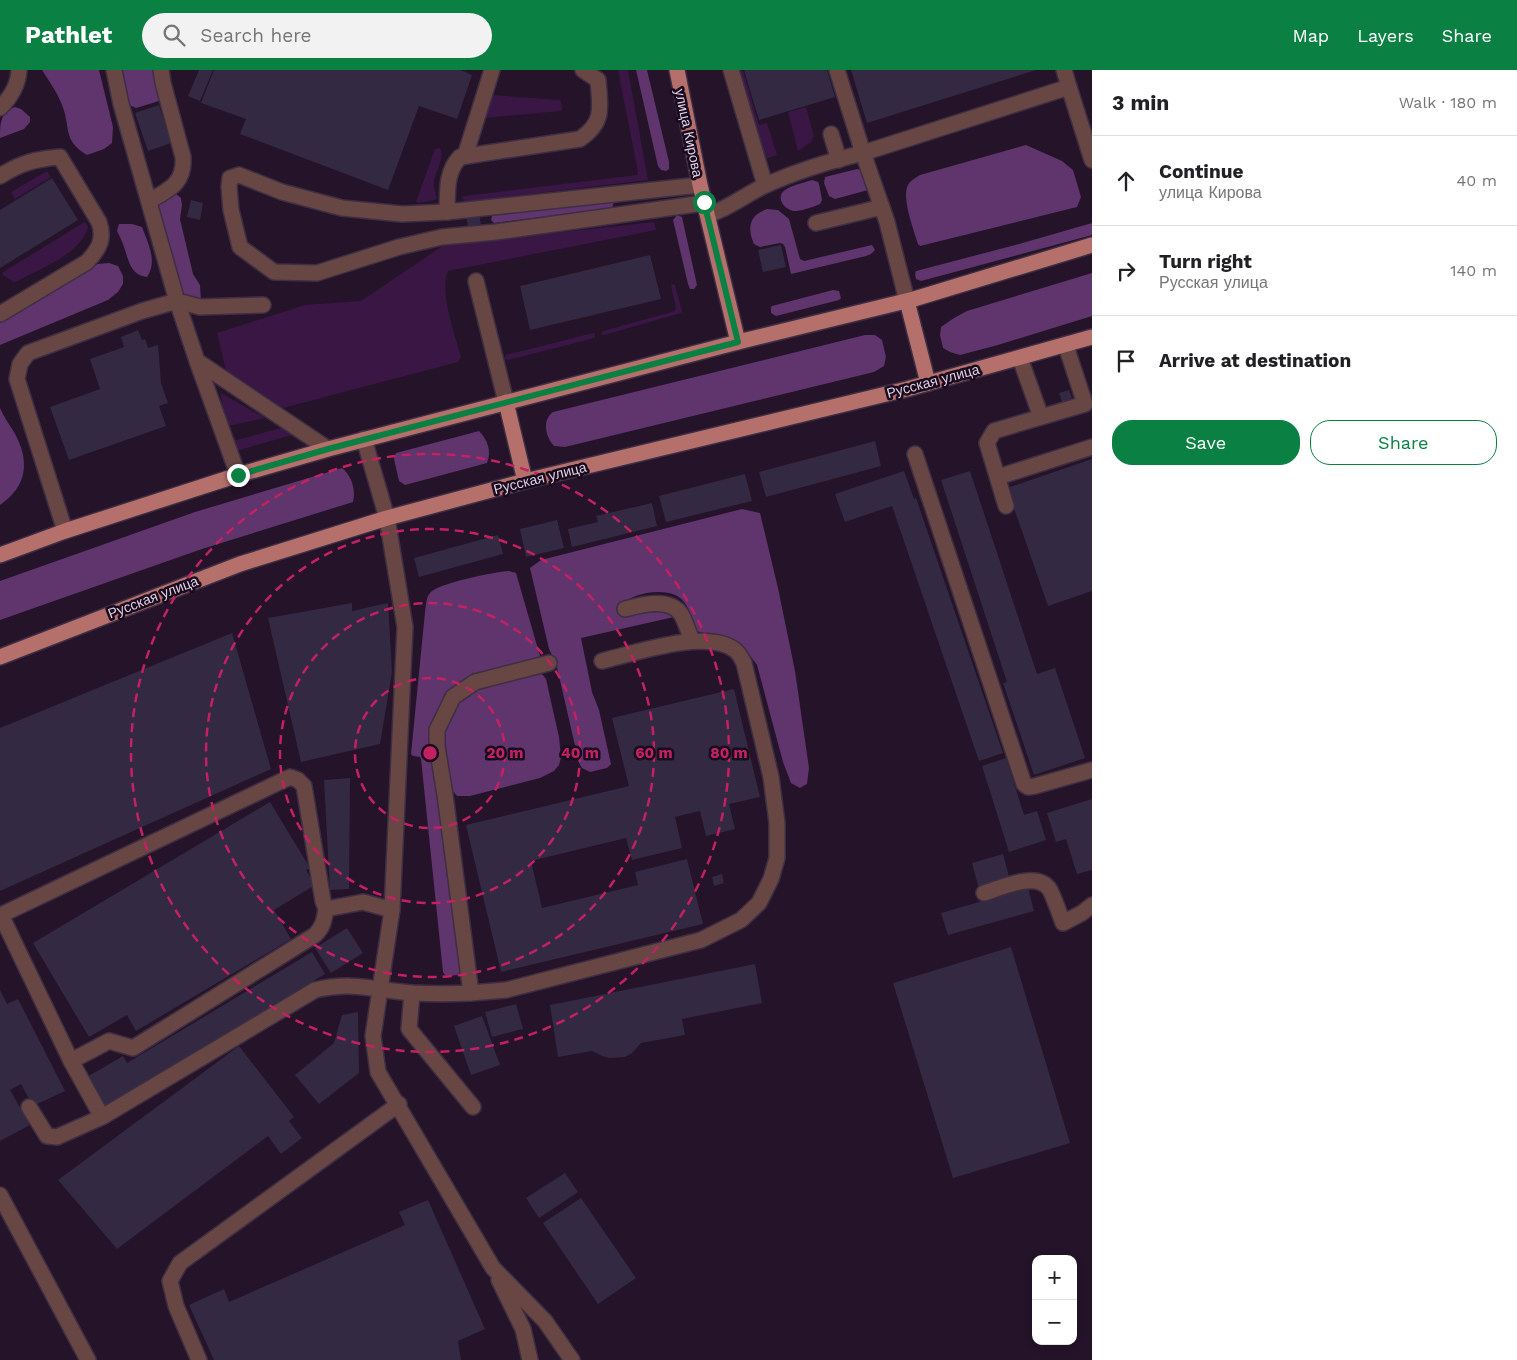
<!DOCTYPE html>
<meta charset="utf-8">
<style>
body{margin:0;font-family:"Work Sans",sans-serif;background:#f2f2f2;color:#202124}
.controls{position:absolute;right:15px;bottom:15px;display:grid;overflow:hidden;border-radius:10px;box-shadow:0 2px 8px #0003}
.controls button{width:45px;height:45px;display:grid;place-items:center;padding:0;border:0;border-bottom:1px solid #e0e0e0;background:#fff;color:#202124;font:25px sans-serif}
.stop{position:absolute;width:15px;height:15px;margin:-11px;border:4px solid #0b8043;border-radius:50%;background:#fff}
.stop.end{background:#0b8043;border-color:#fff;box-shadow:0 1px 5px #0008}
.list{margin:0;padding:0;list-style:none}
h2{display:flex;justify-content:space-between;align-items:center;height:65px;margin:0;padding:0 20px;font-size:21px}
h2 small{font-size:16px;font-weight:400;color:#757577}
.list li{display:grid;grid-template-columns:32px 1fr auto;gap:15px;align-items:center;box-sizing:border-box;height:90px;padding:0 20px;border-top:1px solid #e0e0e0}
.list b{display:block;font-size:19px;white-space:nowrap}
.list p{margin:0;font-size:16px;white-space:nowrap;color:#757577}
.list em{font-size:16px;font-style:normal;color:#757577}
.actions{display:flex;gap:10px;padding:15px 20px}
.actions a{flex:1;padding:11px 0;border:1px solid #0b8043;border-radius:20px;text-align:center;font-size:18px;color:#0b8043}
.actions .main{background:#0b8043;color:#fff}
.icon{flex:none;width:28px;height:28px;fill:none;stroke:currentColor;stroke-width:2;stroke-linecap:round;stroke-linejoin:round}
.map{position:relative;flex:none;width:1092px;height:1290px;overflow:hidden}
header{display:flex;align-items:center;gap:30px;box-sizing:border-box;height:70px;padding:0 25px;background:#0b8043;color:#fff}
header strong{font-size:24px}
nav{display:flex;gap:28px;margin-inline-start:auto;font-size:18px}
.search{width:350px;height:45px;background:#f2f2f2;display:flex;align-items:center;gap:12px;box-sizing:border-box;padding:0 18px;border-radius:28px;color:#757577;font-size:19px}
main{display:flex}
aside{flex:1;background:#fff}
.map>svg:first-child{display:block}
</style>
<header>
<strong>Pathlet</strong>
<div class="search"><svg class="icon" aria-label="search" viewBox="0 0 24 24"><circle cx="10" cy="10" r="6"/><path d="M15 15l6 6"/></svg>Search here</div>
<nav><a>Map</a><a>Layers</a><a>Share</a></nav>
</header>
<main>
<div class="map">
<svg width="1092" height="1290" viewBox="0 0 1092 1290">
<rect width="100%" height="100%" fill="#241329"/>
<g fill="#3a1645">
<polygon points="618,0 628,0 648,110 464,132 462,127 464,126 637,105 638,102"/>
<polygon points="735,0 743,0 759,55 767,53 777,85 762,90"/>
<polygon points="492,25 559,30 561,31 562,39 561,41 483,48"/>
<polygon points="806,37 814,66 811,72 798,81 788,42"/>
<path d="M440 78C445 88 436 101 434 111 433 117 435 122 437 128L435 130 419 133 416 132 435 79Z"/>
<polygon points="47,101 51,107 15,129 11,122"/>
<path d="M654 152 656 160 448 201C439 222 455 264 461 287L458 292 283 338 226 300 217 263 305 235 361 231 444 175Z"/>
<path d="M83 153H86L88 157C81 184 41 198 18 211L14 212 3 205V202Z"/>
<polygon points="673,214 675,215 682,241 681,243 604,265 601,264 603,261 675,241 676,238 671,216"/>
<polygon points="593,263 595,264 595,268 508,290 504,289 506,285"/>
<polygon points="221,323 265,348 223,357"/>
<polygon points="284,357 295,364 233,382 229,372"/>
</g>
<g fill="#60346d">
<path d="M42 0H99L113 57 112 73 104 79 87 85C62 70 71 57 62 35 57 22 49 11 42 0Z"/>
<polygon points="120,0 155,0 159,31 136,38 129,35"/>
<polygon points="636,0 647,0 669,92 669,99 666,101 661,100 658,96"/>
<path d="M15 37 21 39 30 47V52L24 59 0 68C0 54 0 42 15 37Z"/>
<path d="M1026 75 1062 91 1073 100 1081 127 1077 137 920 176 918 174C914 160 899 123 910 112 913 109 917 107 920 105Z"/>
<polygon points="857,99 862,100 869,118 868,120 835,129 829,126 824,113 825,107"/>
<path d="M812 110 818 112 819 114 822 130 820 134C813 137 804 140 797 141 786 142 774 128 785 120 792 115 803 113 812 110Z"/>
<polygon points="172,124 176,124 181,128 182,135 180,149 193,204 200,215 201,231 181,227 157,133"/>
<polygon points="610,130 614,132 612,138 494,153 491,150 492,146 494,145"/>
<path d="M767 139 778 140 789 149 800 189 804 191 872 175 875 180 871 184 866 186 791 204 785 177 783 174 780 173 760 177 754 174C747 158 749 145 767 139Z"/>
<polygon points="677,145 682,147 697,215 694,219 690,219 688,214 673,150"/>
<polygon points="1092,153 1092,165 921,211 916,209 915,204 916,201 1019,174"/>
<path d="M119 154H132L142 157C148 173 158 192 147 207 131 205 129 192 125 180 123 173 120 167 117 161Z"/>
<polygon points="109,193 118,196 123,206 123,214 118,222 108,230 0,275 0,252 97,194"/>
<polygon points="1092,203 1092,246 998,275 960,285 950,282 943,278 940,265 941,257 954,248 967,241"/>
<polygon points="833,220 839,221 841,228 839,230 776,246 771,243 771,237 772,236"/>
<path d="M865 265H875L882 270 886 287 884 296 874 302 565 377 554 376C545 366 542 350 553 342Z"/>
<path d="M0 338C4 347 9 354 14 362 30 390 28 416 0 435Z"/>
<path d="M479 361C487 369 492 381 487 393L405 415 399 411 394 389 396 383Z"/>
<path d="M342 398C352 406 356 420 353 432L202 479 0 550V511L195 442Z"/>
<path d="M742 439 760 443 778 518 795 601 809 698 807 714 800 718 791 713 783 692 757 595 745 579 712 565 696 561C693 552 690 539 684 532 673 516 635 521 623 534L667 539 674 547 581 568 592 622 599 640 611 694 607 698 590 702 582 698 579 693 556 593 549 579 530 498 541 490Z"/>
<path d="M509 501 516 503 540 586 538 590 472 607 431 677 448 809 462 899C458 907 453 906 445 905L443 902 421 689 420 687 413 686 411 684 425 542C426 536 426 527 430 523 438 513 494 502 509 501Z"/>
<polygon points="538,602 543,605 546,609 559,667 561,688 559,695 554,701 540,708 470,726 457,726 452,720 449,712 443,661 458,632 476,617"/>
</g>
<g fill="#332942">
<polygon points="199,0 213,0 200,31 188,26"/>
<polygon points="214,0 461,0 472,5 457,49 419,36 388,120 240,64 246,49 201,33"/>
<polygon points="744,0 827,0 835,27 759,50"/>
<polygon points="851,0 1036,0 867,53"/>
<polygon points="159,35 171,73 148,81 135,43"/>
<polygon points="52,108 78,150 0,198 0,140"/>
<polygon points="191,130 203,133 200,150 187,147"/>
<polygon points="479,143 481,155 468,157 466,145"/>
<polygon points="781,175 786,197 763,202 758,180"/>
<polygon points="650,185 661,229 530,260 520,216"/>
<polygon points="138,260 142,270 145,269 148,278 158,275 161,313 168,333 159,336 166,356 69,390 50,337 100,319 90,289 124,277 121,267"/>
<polygon points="1069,320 1072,328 1062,332 1059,323"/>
<polygon points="875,371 881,396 766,427 759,402"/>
<polygon points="1092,389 1092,521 1048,536 1007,418"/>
<polygon points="904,401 914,429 916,428 1003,683 979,691 892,436 845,452 835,424"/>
<polygon points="970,401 1037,604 1055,598 1085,688 1034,705 1003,613 1007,612 941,410"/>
<polygon points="745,404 752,431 666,452 659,426"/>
<polygon points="652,433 657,456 572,477 568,459 598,452 596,446"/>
<polygon points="557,450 564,478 526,487 520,459"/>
<polygon points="498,465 503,484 419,507 414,488"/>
<polygon points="352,533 352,541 388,533 392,602 380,674 301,692 268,548"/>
<polygon points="232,563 271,699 0,821 0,658"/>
<polygon points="734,619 760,727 729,734 735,759 706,766 700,741 675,747 682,778 632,790 626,768 531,791 542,838 638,815 635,802 687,789 703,854 501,902 466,755 629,716 612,648"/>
<polygon points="1006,688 1024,745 1037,741 1046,770 1009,782 982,696"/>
<polygon points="350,708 349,819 330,820 324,710"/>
<polygon points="1092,729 1092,800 1077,804 1066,769 1056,772 1047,743"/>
<polygon points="270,732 310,798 306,800 315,815 274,840 291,869 136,961 127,945 89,967 33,873"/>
<polygon points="1003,784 1010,810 979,819 972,793"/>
<polygon points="722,804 724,813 714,816 712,807"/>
<polygon points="1028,818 1034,841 948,865 941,843"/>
<polygon points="347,858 363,883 331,903 315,878"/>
<polygon points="1011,877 1070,1073 953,1108 893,913"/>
<polygon points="312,882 325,904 105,1036 87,1007 123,986 127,993"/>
<polygon points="755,894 762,933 682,949 685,965 641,973 632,983 625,987 609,988 602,986 592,981 558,987 550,935"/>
<polygon points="0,920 7,934 18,929 65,1021 33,1036 21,1014 10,1020 30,1055 0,1071"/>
<polygon points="516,934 523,959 492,967 485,942"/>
<polygon points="358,942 359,1003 319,1034 295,1005 334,973 342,945"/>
<polygon points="482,946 500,995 471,1005 454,956"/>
<polygon points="239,976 294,1047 289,1051 302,1068 281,1084 268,1066 117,1179 58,1110"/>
<polygon points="565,1103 578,1122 539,1148 526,1128"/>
<polygon points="581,1128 636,1208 598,1234 543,1153"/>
<polygon points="428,1130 485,1259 458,1271 461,1290 214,1290 189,1235 224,1219 229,1232 405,1155 399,1142"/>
</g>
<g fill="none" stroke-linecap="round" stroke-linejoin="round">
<g stroke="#3e2e43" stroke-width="18">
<g id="minor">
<polyline points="114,0 121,34 177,231 197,291 328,379"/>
<polyline points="731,0 765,115"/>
<polyline points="1064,0 1069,17"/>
<path d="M0 38C11 27 18 16 19 0"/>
<polyline points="831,64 839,90"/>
<polyline points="465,86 492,0"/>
<path d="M0 106C21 93 35 89 60 87L99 152C105 169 99 179 87 192L0 244"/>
<polyline points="700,115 447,142 402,144 342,138 282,122 239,105 230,108 229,117 231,140 240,177 274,202 317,203 399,177 442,167 496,162 704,133"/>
<path d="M149 131C169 120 185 113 183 87L163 13 161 0"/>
<path d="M447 142C448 122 445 103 460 87L580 69C605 52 600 37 598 10L583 0"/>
<path d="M708 145C730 138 746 124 766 115 797 101 830 91 863 83L837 0"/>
<polyline points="816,153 882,137"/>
<polyline points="476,211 506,332"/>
<polyline points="907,231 887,152 863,83 1069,17 1092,90"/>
<polyline points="1020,288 1041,347"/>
<polyline points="197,291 238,405"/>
<polyline points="364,369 387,448 405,557 392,840 373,966 378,1002 493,1198 545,1251 572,1290"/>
<polyline points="915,384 1024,714 1028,717 1035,716 1092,700"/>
<polyline points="998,407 1092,377"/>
<polyline points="1006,436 987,373 994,361 1085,334 1066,276"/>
<polyline points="65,461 17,309 20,294 28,283 142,241 177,231 200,237 263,235"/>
<path d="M625 539C641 535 669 527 681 544 686 552 688 562 692 570"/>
<path d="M984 823C1001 818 1038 800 1050 820 1055 830 1059 842 1063 853L1082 843 1092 835"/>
<path d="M326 839 323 831 304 716 298 710 290 707 1 845 71 991 102 1047 315 920C353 911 376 920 412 923 432 924 451 924 471 923L445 725 437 676V660L453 627 475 612 549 593"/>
<polyline points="412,923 409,959 473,1037"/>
<path d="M471 923 506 920 701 870 741 850 759 833 771 809 777 788V753L771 707 744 593C742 589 739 583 735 580 707 558 635 583 602 591"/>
<path d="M71 991 109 971 133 978 315 865C323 857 324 851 326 839L363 832 392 840"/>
<polyline points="29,1037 47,1066 57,1067 102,1047"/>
<polyline points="0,1125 88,1290"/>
<polyline points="499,1210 523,1259 530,1290"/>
<polyline points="199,1290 176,1236 170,1211 180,1193 399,1034"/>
</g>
</g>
<g stroke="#3e2e43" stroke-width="18">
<g id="major">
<polyline points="677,0 700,115 738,272"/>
<polyline points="907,231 928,313"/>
<polyline points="506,332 525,411"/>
<polyline points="0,485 65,461 238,405 328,379 738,272 914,229 1092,175"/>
<polyline points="0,587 240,494 387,448 525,411 907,319 1092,267"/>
</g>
</g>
<use href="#minor" stroke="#684643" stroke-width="15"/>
<use href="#major" stroke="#b5706b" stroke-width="15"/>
</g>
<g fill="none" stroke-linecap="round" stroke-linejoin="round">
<polyline stroke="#0b8043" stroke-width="6" points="238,405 328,379 738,272 704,132"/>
</g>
<g fill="none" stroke="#c32162" stroke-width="2.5" stroke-dasharray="9 6">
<circle cx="430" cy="683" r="75"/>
<circle cx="430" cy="683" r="150"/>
<circle cx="430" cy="683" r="224"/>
<circle cx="430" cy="683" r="299"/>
</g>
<g text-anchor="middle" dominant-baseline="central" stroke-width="5" stroke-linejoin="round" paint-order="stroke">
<g font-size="14" fill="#ddd2e1" stroke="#1a0a1f">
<text transform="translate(689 63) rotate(78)">улица Кирова</text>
<text transform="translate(933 311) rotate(-15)">Русская улица</text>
<text transform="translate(540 408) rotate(-14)">Русская улица</text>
<text transform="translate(153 527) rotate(-21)">Русская улица</text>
</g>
</g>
<circle cx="430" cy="683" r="8" fill="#c32162" stroke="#1a0a1f" stroke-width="2.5"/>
<g font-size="15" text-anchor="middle" font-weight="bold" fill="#c32162" stroke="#1a0a1f" stroke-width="5" stroke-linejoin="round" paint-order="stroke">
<text x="505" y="688">20 m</text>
<text x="580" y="688">40 m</text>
<text x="654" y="688">60 m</text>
<text x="729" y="688">80 m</text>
</g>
</svg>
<div class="controls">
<button>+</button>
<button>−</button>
</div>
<div class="stop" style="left:704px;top:132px"></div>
<div class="stop end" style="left:238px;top:405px"></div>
</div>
<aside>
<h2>3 min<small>Walk · 180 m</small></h2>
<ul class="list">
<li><svg class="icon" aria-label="ahead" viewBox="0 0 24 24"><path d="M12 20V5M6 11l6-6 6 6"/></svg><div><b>Continue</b><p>улица Кирова</p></div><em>40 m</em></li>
<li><svg class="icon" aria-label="right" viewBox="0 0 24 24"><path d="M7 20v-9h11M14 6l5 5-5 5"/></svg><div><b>Turn right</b><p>Русская улица</p></div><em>140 m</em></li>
<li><svg class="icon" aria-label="arrive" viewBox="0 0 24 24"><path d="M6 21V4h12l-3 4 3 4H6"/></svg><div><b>Arrive at destination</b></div></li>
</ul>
<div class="actions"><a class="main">Save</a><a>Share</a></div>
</aside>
</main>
